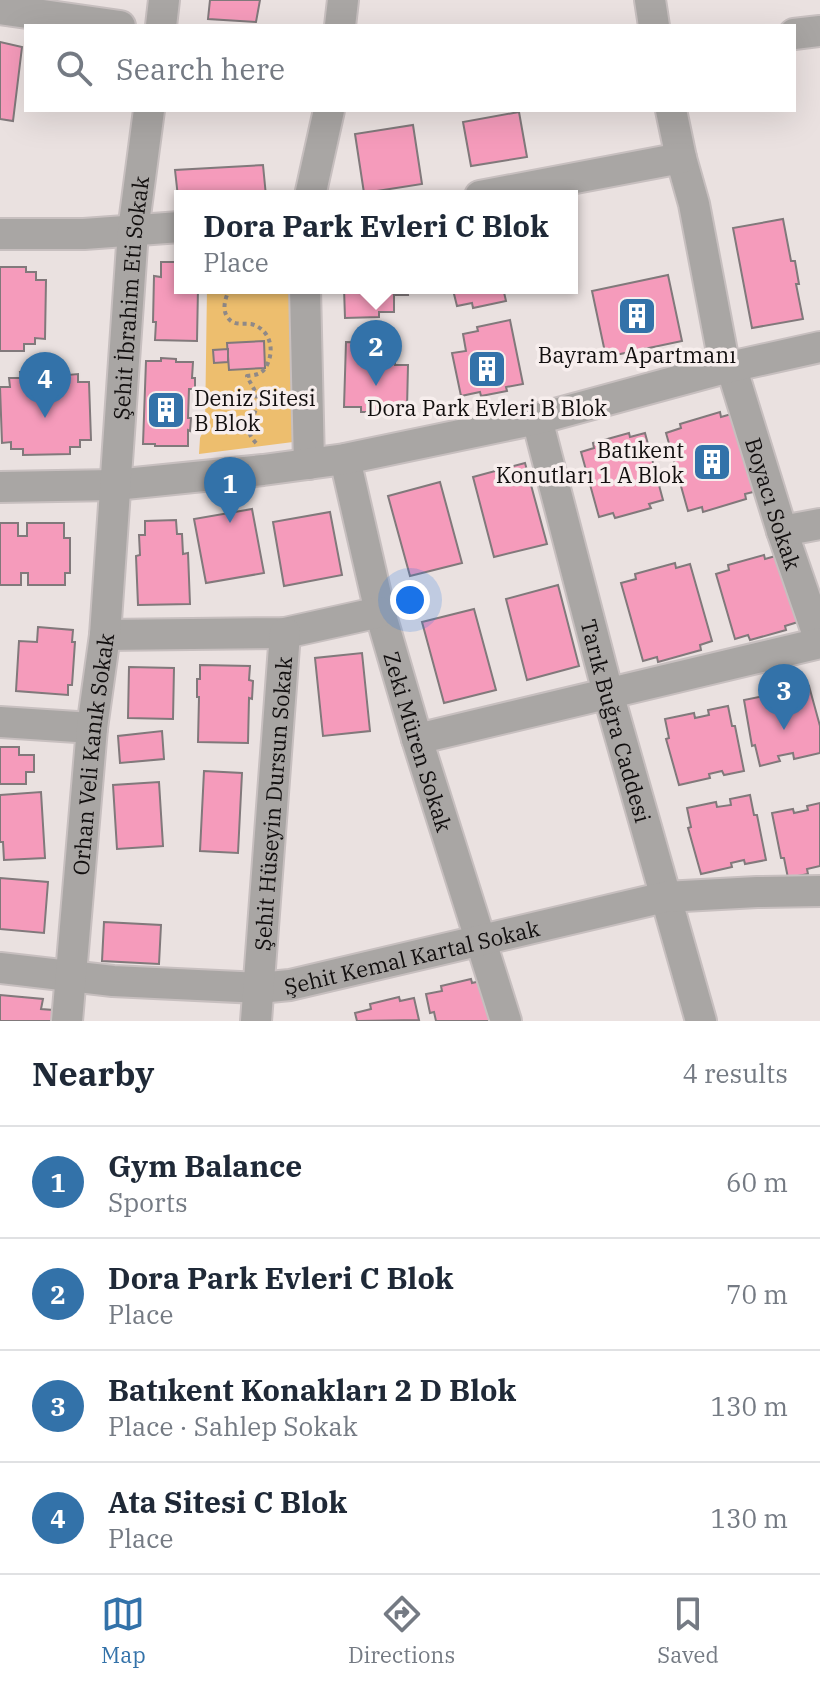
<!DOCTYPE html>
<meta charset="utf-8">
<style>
body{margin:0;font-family:"IBM Plex Serif",serif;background:#f2f2f3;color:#1f2937}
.you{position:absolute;left:410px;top:600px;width:28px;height:28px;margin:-20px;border:6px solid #fff;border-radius:50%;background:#1a73e8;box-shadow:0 0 0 12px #1a73e833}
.badge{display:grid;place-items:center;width:52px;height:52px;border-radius:50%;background:#3372a9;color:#fff;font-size:26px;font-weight:700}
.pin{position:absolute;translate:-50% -66px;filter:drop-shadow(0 2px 4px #0008)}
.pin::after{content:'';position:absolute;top:42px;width:28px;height:24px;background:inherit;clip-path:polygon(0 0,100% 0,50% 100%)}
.popup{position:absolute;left:174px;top:190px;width:404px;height:104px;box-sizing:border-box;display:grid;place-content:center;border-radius:0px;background:#fff;filter:drop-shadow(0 2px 6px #0005);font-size:26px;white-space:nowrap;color:#747a83}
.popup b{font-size:30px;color:#1f2937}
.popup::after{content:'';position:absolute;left:50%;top:100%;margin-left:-16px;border:16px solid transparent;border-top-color:#fff}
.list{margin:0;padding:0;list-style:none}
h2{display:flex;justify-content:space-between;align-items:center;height:104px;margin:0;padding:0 32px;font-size:34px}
h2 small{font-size:26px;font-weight:400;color:#747a83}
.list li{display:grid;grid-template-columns:52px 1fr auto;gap:24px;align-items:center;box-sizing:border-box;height:112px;padding:0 32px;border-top:2px solid #e0e1e3}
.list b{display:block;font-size:30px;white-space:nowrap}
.list p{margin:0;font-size:26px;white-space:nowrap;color:#747a83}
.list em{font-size:26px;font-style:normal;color:#747a83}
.icon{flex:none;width:44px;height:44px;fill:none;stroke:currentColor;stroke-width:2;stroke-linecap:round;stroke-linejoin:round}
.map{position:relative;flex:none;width:820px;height:1021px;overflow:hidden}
.search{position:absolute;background:#fff;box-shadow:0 8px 32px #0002;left:24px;right:24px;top:24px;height:88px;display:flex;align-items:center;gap:20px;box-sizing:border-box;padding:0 28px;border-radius:0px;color:#747a83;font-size:30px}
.sheet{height:552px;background:#fff}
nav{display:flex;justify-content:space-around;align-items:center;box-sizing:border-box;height:112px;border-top:2px solid #e0e1e3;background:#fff;font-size:22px;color:#747a83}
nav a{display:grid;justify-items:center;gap:4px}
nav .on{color:#3372a9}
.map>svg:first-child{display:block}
</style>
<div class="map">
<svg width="820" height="1021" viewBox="0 0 820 1021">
<rect width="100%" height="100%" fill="#eae1e0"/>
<polygon fill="#edbe6e" points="207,288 296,288 296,435 293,442 199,454 200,438 205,427"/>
<g fill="#f59bbb" stroke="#81797b" stroke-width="2">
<polygon points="210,0 260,0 256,22 208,19"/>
<polygon points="0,42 22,47 13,121 0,119"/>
<polygon points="519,112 527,157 471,166 463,122"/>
<polygon points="413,125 422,184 364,193 355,134"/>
<polygon points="263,165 266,196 180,196 179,206 175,170"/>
<polygon points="783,219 791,261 795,261 799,284 796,284 803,319 752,328 733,228"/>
<polygon points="161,262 180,262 180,288 198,288 197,341 155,340 156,322 153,322 154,276 161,277"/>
<polygon points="0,267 26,267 26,272 36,272 36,280 46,280 45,339 35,338 35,344 24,344 24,351 0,351"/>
<polygon points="668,275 682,341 606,357 592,291"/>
<polygon points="344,288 407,288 408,295 394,295 394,312 379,312 379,317 345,318"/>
<polygon points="439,288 503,288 506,301 473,308 472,303 457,306 453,290 440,292"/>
<polygon points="510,320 523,384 506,387 507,391 481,396 480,392 461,396 452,353 466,351 463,334 478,331 477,327"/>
<polygon points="264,341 265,368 229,370 227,343"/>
<polygon points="346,342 380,343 379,348 395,348 395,365 408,365 407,408 388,408 388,412 361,412 361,407 344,407"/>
<polygon points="228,349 228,362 214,363 213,350"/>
<polygon points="161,358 176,359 176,362 193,362 192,378 195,378 195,389 189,389 188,418 191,418 190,431 188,430 188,446 155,446 155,444 143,444 146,361 161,361"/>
<polygon points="68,370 68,375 78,374 78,382 89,382 91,440 80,440 80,447 70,447 70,454 23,455 23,449 11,449 11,442 2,443 0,387 10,387 9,378 21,378 20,372"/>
<polygon points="720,412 721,417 735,413 757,491 745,494 746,499 703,512 702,507 688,511 666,433 681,428 680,424"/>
<polygon points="629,433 630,437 645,433 663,500 649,504 651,508 615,518 613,513 599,517 581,452 594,448 593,443"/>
<polygon points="525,463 547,544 494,557 473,477"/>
<polygon points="440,482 462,563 410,576 388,496"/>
<polygon points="252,509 264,573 206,583 194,519"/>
<polygon points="330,512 342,575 284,586 273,522"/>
<polygon points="176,520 177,534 182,534 183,554 188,553 190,604 138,605 136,556 140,555 139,535 145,535 145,521"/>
<polygon points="0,523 18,523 18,536 27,536 27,523 64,523 64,538 70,538 70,573 65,573 65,585 28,585 28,573 21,573 21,585 0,585"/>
<polygon points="764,555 765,559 779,555 798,622 785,626 786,630 750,640 748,635 735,639 716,574 729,570 728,565"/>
<polygon points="675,563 676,568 690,564 712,641 700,645 701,650 658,662 657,657 643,661 621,583 636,579 635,574"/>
<polygon points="558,585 579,666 527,680 506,599"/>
<polygon points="474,609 496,690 444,703 422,622"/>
<polygon points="38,627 73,630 72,642 75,642 72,685 68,685 68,695 16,691 19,641 37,642"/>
<polygon points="362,653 370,731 323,736 315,658"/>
<polygon points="200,665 250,666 249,680 253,681 252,699 249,698 248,743 198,742 199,697 197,697 197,679 200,679"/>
<polygon points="129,667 174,668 173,719 128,718"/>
<polygon points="809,686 820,726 820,753 794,759 793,753 778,756 780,761 760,766 755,745 752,746 744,700 764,696 766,701 779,698 778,693"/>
<polygon points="728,706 732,726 735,726 744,771 724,775 722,771 709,774 710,778 679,785 666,739 669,738 665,719 694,713 695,718 709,715 708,710"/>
<polygon points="162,731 164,759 120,763 118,736"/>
<polygon points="0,747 19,747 19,755 34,755 34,772 26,772 26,784 0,784"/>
<polygon points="204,771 242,773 238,853 200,851"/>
<polygon points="159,782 163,846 117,849 113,785"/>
<polygon points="41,792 45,858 4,860 3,842 0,842 0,795"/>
<polygon points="750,795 754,815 757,815 766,860 745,864 744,860 731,863 732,867 701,874 688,828 691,827 687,808 716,802 717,807 731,805 730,799"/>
<polygon points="820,803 820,866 807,869 808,874 788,878 784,858 781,858 772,813 793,809 794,813 808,810 807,806"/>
<polygon points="0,878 48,882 44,933 0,929"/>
<polygon points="104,922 161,925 159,964 102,961"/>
<polygon points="471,979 472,983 485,980 492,1021 436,1021 434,1012 430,1013 426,994 442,991 441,986"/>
<polygon points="0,995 43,999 41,1009 53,1010 52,1021 0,1021"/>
<polygon points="399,997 400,1001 414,998 419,1020 357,1021 355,1013 371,1009 370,1004"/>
</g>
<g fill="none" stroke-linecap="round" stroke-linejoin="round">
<g stroke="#c7bfbf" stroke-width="34">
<g id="minor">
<polyline points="650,0 654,26"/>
<polyline points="0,9 120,26"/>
<polyline points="161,26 164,0"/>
<polyline points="340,26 343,0"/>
<polyline points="794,34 820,31"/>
<polyline points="671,110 681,158 694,204 725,368"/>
<polyline points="310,196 329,110"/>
<polyline points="480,196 681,158"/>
<polyline points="0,234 84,234 180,227"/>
<polyline points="305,288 309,464"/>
<path id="s1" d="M731 366 782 531 820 641"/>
<path id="s2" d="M537 419 608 693 701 1021"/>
<path id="s3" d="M345 459 380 612 417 739 506 1021"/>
<polyline points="0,487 115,485 263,470 345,459 537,419 725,368 820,347"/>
<polyline points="782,531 820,524"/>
<polyline points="105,635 285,633 380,612"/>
<polyline points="0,722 92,728"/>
<polyline points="417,739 820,643"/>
<path id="s4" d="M0 968 113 981 259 988 290 985 665 897 757 892 820 891"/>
<path id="s5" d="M67 1021 92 728 105 635 133 231 149 110"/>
<path id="s6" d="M256 1021 285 633"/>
</g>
</g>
<path stroke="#8f8988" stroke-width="4" stroke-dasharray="4 4" stroke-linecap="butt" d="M230 288C226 296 221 309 228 318 234 326 243 323 251 324 270 329 275 349 267 365 263 374 256 375 247 376 251 385 257 391 257 401 256 422 239 427 258 445"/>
<use href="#minor" stroke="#a9a6a4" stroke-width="30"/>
</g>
<defs>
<g id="building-square" transform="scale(2)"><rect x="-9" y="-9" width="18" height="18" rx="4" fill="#3372a9" stroke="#f7eeed"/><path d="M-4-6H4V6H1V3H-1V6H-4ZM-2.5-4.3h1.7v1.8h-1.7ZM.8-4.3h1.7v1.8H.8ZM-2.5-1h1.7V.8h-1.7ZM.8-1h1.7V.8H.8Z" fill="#fff"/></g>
</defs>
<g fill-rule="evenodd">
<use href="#building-square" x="637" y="316"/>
<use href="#building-square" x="487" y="369"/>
<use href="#building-square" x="166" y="410"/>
<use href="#building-square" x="712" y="462"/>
</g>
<g text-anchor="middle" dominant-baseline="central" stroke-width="7" stroke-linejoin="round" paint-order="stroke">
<g font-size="22" fill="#120f0f" stroke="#f7eeed">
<text stroke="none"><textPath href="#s5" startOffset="726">Şehit İbrahim Eti Sokak</textPath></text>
<text stroke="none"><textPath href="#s1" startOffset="144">Boyacı Sokak</textPath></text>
<text stroke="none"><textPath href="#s2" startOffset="312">Tarık Buğra Caddesi</textPath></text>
<text stroke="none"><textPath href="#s3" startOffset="292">Zeki Müren Sokak</textPath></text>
<text stroke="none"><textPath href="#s5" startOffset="268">Orhan Veli Kanık Sokak</textPath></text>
<text stroke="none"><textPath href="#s6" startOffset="218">Şehit Hüseyin Dursun Sokak</textPath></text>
<text stroke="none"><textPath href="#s4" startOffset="416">Şehit Kemal Kartal Sokak</textPath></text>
</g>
<g font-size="22" fill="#120f0f" stroke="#f7eeed">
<text x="637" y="354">Bayram Apartmanı</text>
<text x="194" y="397" text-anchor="start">Deniz Sitesi<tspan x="194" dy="25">B Blok</tspan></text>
<text x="487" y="407">Dora Park Evleri B Blok</text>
<text x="684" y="449" text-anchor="end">Batıkent<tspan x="684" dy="25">Konutları 1 A Blok</tspan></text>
</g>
</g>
</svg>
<div class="you"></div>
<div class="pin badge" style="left:230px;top:523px">1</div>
<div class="pin badge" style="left:376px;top:386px">2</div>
<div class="popup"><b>Dora Park Evleri C Blok</b>Place</div>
<div class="pin badge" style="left:784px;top:730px">3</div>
<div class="pin badge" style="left:45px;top:418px">4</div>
<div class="search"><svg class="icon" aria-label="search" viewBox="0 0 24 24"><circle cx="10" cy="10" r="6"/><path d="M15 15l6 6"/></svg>Search here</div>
</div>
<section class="sheet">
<h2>Nearby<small>4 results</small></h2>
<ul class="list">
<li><span class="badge">1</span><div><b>Gym Balance</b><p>Sports</p></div><em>60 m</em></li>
<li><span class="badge">2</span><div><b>Dora Park Evleri C Blok</b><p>Place</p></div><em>70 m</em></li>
<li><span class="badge">3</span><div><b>Batıkent Konakları 2 D Blok</b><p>Place · Sahlep Sokak</p></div><em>130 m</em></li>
<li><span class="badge">4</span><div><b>Ata Sitesi C Blok</b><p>Place</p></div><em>130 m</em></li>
</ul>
</section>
<nav>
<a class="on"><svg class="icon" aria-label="map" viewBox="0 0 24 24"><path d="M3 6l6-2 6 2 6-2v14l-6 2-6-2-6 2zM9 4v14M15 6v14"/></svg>Map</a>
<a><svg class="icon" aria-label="directions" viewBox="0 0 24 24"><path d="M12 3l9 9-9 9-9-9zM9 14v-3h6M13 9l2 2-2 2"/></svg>Directions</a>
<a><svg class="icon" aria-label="saved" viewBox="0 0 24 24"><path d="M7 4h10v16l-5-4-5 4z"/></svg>Saved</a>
</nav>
